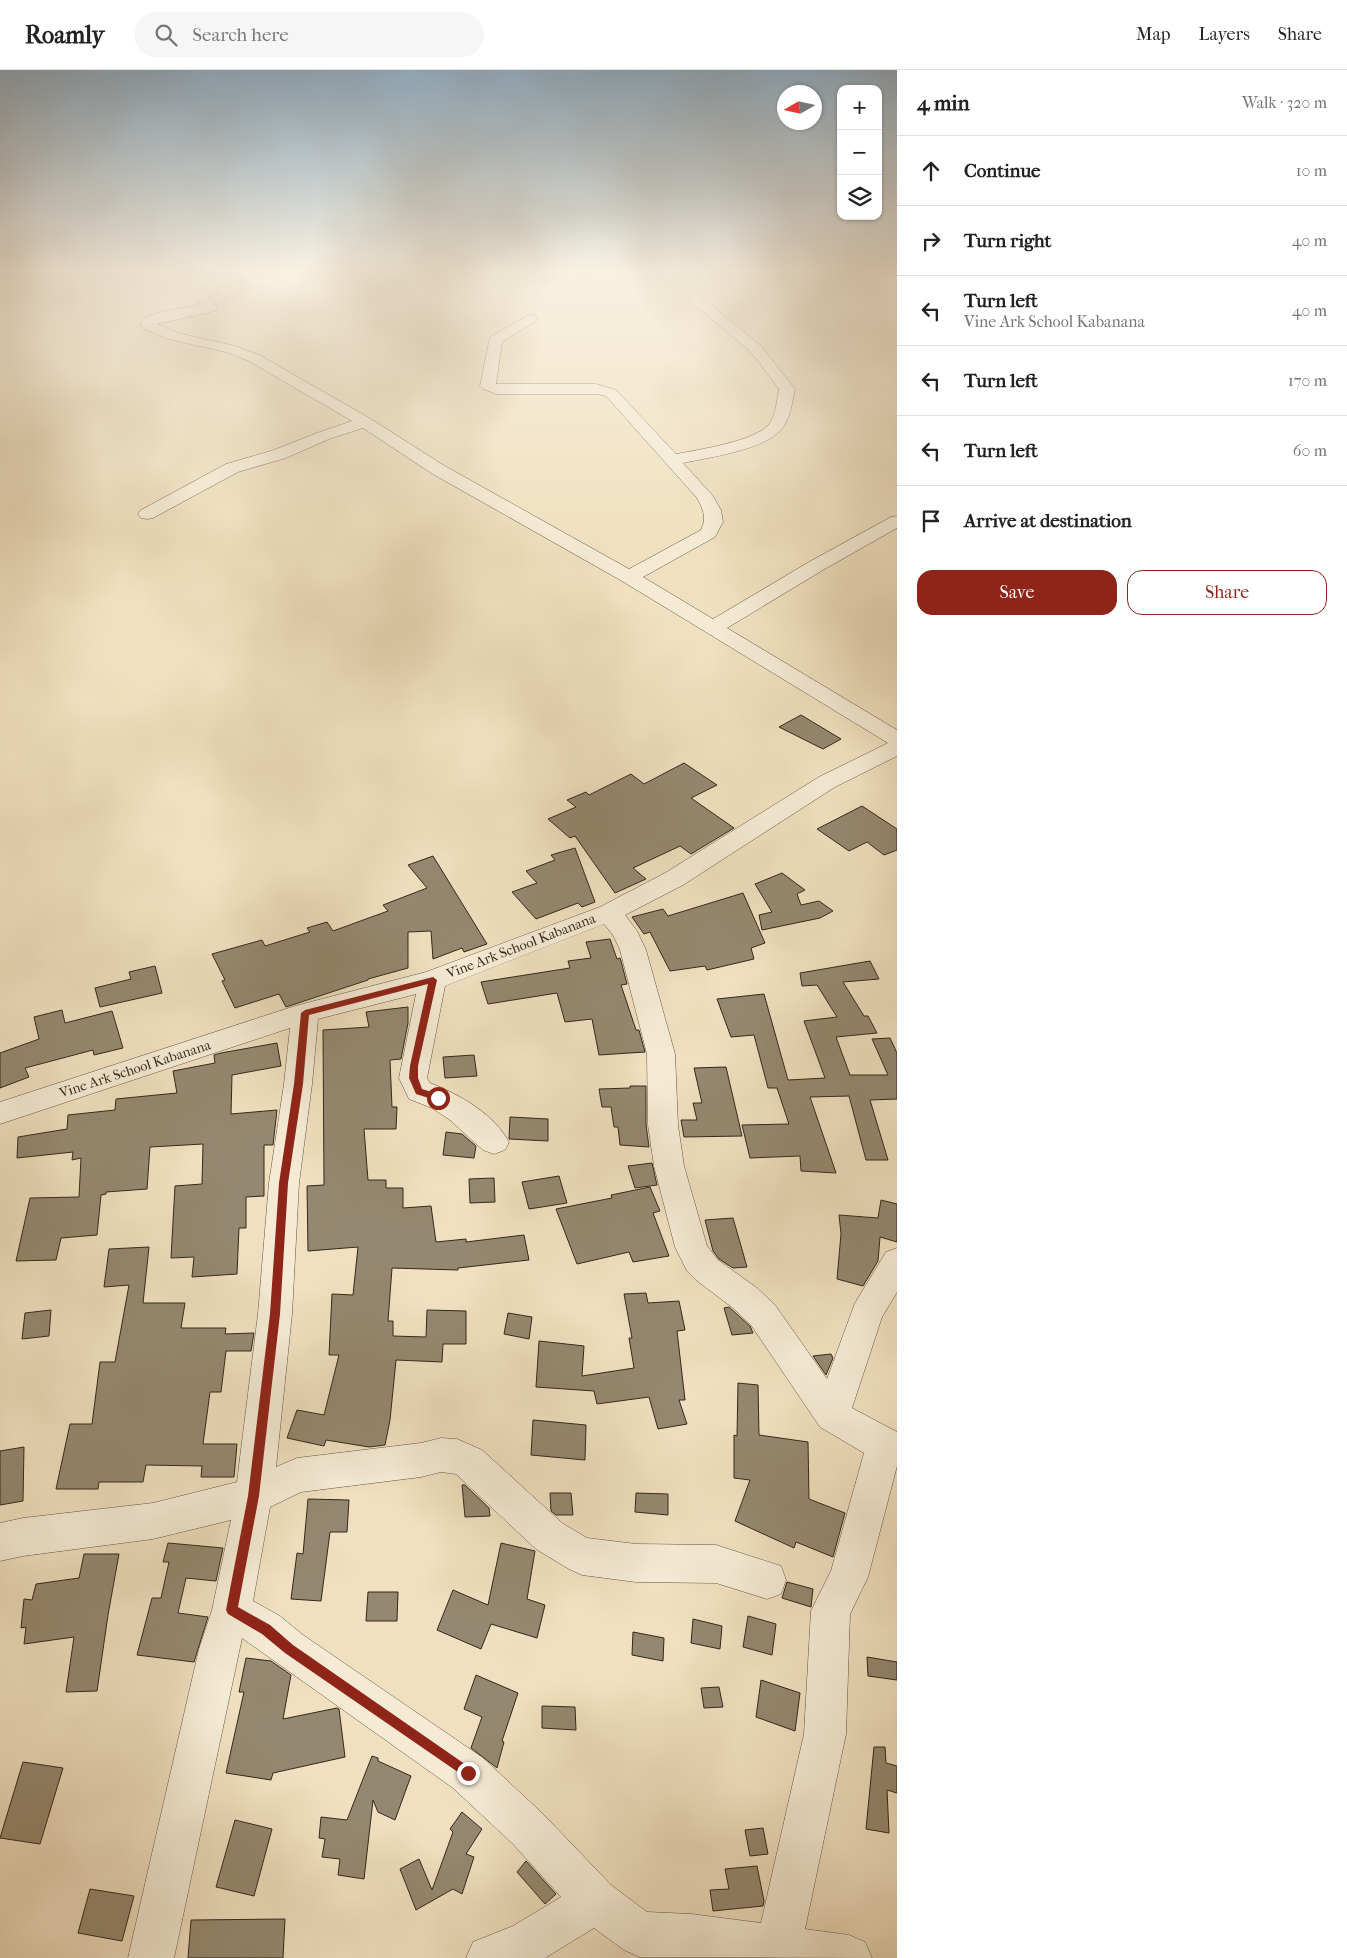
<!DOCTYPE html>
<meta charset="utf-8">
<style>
body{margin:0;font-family:"IM FELL French Canon",serif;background:#f6f6f6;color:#222}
.controls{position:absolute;right:15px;top:15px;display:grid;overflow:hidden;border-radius:10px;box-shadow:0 1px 4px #0004}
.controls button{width:45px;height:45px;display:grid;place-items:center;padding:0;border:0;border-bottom:1px solid #e0e0e0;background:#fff;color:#222;font:25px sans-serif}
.compass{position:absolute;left:777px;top:15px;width:45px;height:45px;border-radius:50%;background:#fff;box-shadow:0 1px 4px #0004;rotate:261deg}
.stop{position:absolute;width:15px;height:15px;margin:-11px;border:4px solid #8f2418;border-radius:50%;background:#fff}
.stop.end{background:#8f2418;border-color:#fff;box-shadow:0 1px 5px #0008}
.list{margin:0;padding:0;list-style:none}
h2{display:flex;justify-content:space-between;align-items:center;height:65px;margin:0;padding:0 20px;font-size:21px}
h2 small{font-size:16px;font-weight:400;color:#767676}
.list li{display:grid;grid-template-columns:32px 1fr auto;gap:15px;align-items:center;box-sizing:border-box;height:70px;padding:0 20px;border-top:1px solid #e0e0e0}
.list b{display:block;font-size:19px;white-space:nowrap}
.list p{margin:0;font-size:16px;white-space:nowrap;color:#767676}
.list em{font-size:16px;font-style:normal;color:#767676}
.actions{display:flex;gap:10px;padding:15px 20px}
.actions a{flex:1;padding:11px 0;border:1px solid #8f2418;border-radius:15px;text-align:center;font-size:18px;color:#8f2418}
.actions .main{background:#8f2418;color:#fff}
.icon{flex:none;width:28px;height:28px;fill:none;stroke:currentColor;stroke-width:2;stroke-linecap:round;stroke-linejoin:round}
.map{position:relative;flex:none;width:897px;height:1888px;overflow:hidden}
header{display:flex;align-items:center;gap:30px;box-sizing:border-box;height:70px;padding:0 25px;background:#fff;border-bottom:1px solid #e0e0e0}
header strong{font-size:24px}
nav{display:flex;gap:28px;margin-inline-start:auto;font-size:18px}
.search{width:350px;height:45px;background:#f6f6f6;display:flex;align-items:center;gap:12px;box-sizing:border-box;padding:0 18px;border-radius:28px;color:#767676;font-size:19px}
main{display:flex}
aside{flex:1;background:#fff}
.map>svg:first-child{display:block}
</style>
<header>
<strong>Roamly</strong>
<div class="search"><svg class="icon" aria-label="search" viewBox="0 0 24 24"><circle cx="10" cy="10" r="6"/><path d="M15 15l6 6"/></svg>Search here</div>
<nav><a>Map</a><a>Layers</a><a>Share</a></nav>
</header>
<main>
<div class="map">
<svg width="897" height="1888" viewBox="0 0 897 1888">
<rect width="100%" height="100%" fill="#f0e0bf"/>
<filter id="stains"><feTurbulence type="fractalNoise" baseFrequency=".004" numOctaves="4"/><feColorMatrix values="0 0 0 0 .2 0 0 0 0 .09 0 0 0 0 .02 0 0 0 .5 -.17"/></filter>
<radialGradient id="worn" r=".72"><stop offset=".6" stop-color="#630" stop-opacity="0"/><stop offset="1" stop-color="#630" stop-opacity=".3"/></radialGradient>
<g fill="#958870" stroke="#33281a">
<polygon points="801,645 841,669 823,679 779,657"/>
<polygon points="684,693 717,715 691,728 734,758 691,784 680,776 633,798 646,809 615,823 575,766 570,768 548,749 576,737 567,730 586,722 589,725 631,704 644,714"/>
<polygon points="862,736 897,759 897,780 884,785 867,772 849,781 817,759"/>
<polygon points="575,778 595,832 582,837 578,833 536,849 512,822 537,813 526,801 555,790 551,785"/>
<polygon points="433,786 487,874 464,882 462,878 433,889 431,861 408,862 408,898 368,909 368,910 286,937 279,924 235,938 222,911 225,910 212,884 262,870 265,876 310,862 307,858 327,852 333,861 388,841 383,835 427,818 408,795"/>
<polygon points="782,803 805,820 797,824 801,835 819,831 833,841 820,848 762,860 759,845 772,842 755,814"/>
<polygon points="743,823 765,873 751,878 754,889 707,900 705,896 670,901 650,862 644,864 632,847 663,839 668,846"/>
<polygon points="610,869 617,889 620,888 621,891 627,914 621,915 636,960 639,960 645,982 599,985 592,949 565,952 557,923 488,934 481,912 570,898 568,891 591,888 586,872"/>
<polygon points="870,891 879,909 843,912 864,946 868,946 877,963 836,967 850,1005 888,1005 872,969 890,968 897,983 897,1029 870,1030 888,1090 866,1090 849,1026 810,1027 836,1103 801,1101 800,1086 750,1088 742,1055 789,1054 777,1018 768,1018 754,965 731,967 717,929 764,924 788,1010 825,1008 804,951 837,947 817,915 802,916 800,903"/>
<polygon points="155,896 162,923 100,937 95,918 131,909 129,902"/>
<polygon points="408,937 408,953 401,989 390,990 392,1037 397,1037 396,1059 364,1059 368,1110 386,1110 386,1118 403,1118 403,1138 431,1136 436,1172 466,1169 466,1172 524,1165 529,1190 458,1198 458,1200 392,1198 388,1251 393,1251 393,1266 426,1267 427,1240 466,1241 466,1274 443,1274 442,1292 396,1290 390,1350 385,1375 369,1377 326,1370 324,1376 287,1368 297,1340 324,1345 339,1285 329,1285 332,1224 353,1225 358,1177 308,1181 307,1116 324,1115 323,960 369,957 366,942"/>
<polygon points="62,940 65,953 112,941 123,978 94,985 93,980 25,998 29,1007 0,1018 0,983 39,969 34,947"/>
<polygon points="277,973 281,996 232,1005 231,1044 277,1040 273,1075 264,1075 264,1126 246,1127 246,1158 239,1158 237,1204 192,1207 194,1187 171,1188 175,1116 202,1114 203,1074 150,1077 147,1119 106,1122 106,1124 101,1125 97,1165 61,1168 56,1190 16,1191 30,1128 79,1127 81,1088 72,1090 73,1082 17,1088 18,1067 67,1059 68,1045 115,1040 116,1029 177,1023 173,1001 215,993 214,985 221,983"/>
<polygon points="474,985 477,1006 445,1008 443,987"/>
<polygon points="726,997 742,1066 684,1067 681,1050 697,1050 693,1033 702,1033 694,998"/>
<polygon points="630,1016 646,1016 646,1055 649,1077 620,1075 618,1057 614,1057 611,1037 602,1037 599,1019 630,1018"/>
<polygon points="510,1047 548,1049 548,1071 509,1069"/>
<polygon points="446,1062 462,1064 476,1076 474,1088 443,1085"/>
<polygon points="652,1093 657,1115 635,1118 628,1096"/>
<polygon points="559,1106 567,1133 529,1139 522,1112"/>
<polygon points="494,1108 495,1132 470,1133 469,1109"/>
<polygon points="650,1117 660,1141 653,1143 669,1186 633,1192 629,1182 577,1194 556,1139 612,1128 611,1125"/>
<polygon points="881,1130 897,1134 897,1172 880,1167 878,1191 863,1216 837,1209 841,1164 839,1145 878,1148"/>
<polygon points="733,1148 747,1197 733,1198 719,1189 713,1181 705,1150"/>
<polygon points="149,1177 143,1233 185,1233 181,1258 226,1258 225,1264 254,1263 251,1281 226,1281 221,1322 210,1322 203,1374 237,1374 234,1407 201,1407 202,1396 146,1395 143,1412 99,1412 98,1419 56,1419 70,1354 92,1354 100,1292 115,1292 129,1215 104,1217 109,1179"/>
<polygon points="646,1223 648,1233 679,1231 685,1260 677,1261 685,1330 679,1330 687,1354 658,1359 649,1327 597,1334 594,1321 536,1317 539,1271 584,1276 582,1306 634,1298 629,1268 632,1268 624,1224"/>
<polygon points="729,1237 750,1256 753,1263 732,1265 724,1238"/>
<polygon points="51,1240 49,1266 22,1269 25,1243"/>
<polygon points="508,1243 532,1247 529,1269 504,1264"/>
<polygon points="831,1284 833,1288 826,1305 813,1286"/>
<polygon points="738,1313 758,1315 759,1365 808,1372 809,1429 845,1443 833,1487 796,1472 794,1478 735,1451 750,1410 734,1408 734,1365 737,1366"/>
<polygon points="533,1350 586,1355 585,1390 531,1385"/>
<polygon points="24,1377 23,1431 0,1435 0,1381"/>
<polygon points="462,1415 465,1415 489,1438 490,1446 465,1447"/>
<polygon points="550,1423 571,1423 573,1445 556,1445 551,1441"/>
<polygon points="636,1423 668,1424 668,1445 635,1442"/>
<polygon points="308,1429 349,1430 347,1462 330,1462 321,1531 291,1529 297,1483 303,1484"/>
<polygon points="168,1473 223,1478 216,1511 186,1508 178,1543 208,1547 194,1592 137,1585 152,1528 161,1528 169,1492 163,1492"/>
<polygon points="501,1473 535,1481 527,1529 545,1535 537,1568 491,1554 481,1579 437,1560 453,1520 488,1535"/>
<polygon points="84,1484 119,1484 108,1545 97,1621 66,1622 74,1567 24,1574 26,1557 21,1558 24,1529 32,1530 36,1514 79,1508"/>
<polygon points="787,1512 813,1519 811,1537 782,1528"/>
<polygon points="368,1522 398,1522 397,1551 366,1551"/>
<polygon points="748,1546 776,1554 772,1585 743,1577"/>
<polygon points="693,1549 722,1556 720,1579 691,1573"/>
<polygon points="633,1562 664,1568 663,1591 632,1585"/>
<polygon points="867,1587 897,1592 897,1610 868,1606"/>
<polygon points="246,1588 271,1591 291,1605 283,1649 337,1638 339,1639 345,1687 273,1703 271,1710 226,1703 244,1622 239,1622"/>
<polygon points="476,1605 518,1623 502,1671 504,1672 497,1698 471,1678 482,1647 464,1639"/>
<polygon points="761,1610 800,1623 795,1661 756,1647"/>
<polygon points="719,1617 723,1637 704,1638 701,1618"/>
<polygon points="542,1636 575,1637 576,1660 542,1658"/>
<polygon points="874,1677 885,1677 886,1693 897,1696 897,1723 887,1720 889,1763 866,1759"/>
<polygon points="372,1686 378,1688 378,1691 411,1706 395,1750 378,1742 373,1730 364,1809 338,1805 340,1789 322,1787 325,1769 319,1768 321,1747 347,1750"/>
<polygon points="23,1692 63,1698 40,1774 0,1768"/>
<polygon points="462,1742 482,1759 466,1784 474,1787 462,1824 453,1819 416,1840 400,1799 419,1789 432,1820 453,1762 450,1759"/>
<polygon points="235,1750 272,1759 254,1826 216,1817"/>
<polygon points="763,1758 768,1784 750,1786 745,1760"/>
<polygon points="526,1791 556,1824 545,1834 517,1802"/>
<polygon points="757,1796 764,1831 763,1836 713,1841 710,1820 729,1819 725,1799"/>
<polygon points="90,1819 134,1826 122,1871 78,1863"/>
<polygon points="285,1849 283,1888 188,1888 191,1850"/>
</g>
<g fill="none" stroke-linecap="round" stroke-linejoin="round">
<g stroke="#625643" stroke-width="1">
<g id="minor">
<path d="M189 202C205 202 211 205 221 217L209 227 217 238 215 241 157 254 178 263 235 276 259 285 371 349 443 395 629 499 701 460C707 448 703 439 697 428L606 326 596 324H496L483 319 480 316 490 267 531 244 538 248 536 251 502 272 496 314H596L616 320 676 384C697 380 758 371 770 353 776 343 777 330 779 319L752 283 656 202H671L762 277 795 319C792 332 791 345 784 356 768 380 710 387 683 393L713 426 721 440 723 452 715 467 643 507 713 549 809 492 891 447 897 446V458L823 500 727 558 897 660V686L835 717 683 815 625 845 637 861 646 880 675 984 678 1055 684 1096 707 1176 718 1190 757 1218 775 1235 827 1309 855 1233 886 1182 897 1178V1222L882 1247 852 1338 897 1362V1396L868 1507 850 1544 846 1664 805 1859 849 1865 865 1872 872 1888 640 1887 624 1880 594 1858 545 1888H466L473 1872 513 1856 561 1827 513 1774 453 1718 242 1568 174 1888H128L199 1579 212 1540 231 1450 153 1469 23 1486 0 1491V1453L23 1448 153 1433 237 1412 258 1244 269 1113 284 1014 290 958 0 1054V1032L295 936 426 902 600 837 665 803 819 707 888 673 622 511 431 403 363 358 329 369 286 388 238 402 153 448 147 449 141 448 138 444 141 440 226 394 274 380 317 363 352 351 249 291 226 282 168 269 143 258 140 253C149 241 186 238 201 235L195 226 206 217ZM604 854 613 865 620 880 647 984 648 1055 654 1096 675 1177 687 1201 696 1210 733 1238 751 1255 820 1357 864 1383 831 1501 811 1541 804 1664 761 1853 691 1844 647 1842 611 1815 543 1744 483 1688 303 1565 280 1546 253 1531 270 1437 301 1422 421 1407 441 1402 456 1404 536 1479 569 1499 582 1505 636 1512 716 1513 767 1529 781 1524 786 1510 781 1496 716 1475 636 1474 587 1468 562 1453 482 1380 457 1369 441 1368 421 1373 297 1388 276 1397 292 1244 299 1113 312 1014 318 949 416 924 399 1008 409 1029 432 1038 450 1050 483 1080 494 1084 505 1080 509 1072C494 1044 459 1024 430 1013L427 1008 445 916Z"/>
<polygon points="573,202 591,202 584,206 575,205"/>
<polygon points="816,202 876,202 897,205 897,213 856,207 823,206"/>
</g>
</g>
<use href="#minor" fill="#f5ebd5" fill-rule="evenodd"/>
</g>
<linearGradient id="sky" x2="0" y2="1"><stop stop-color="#91acc1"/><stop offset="0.43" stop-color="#f8f1e2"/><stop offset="1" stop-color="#f8f1e2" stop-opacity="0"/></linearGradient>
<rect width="897" height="466" fill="url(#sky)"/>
<polygon fill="#8f2418" points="433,907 437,910 418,996 418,1008 422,1019 441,1025 441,1030 438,1031 416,1024 409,1008 410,996 428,914 309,945 303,1014 288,1113 280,1244 259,1426 238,1537 270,1555 293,1575 472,1699 474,1703 472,1708 468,1709 285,1583 262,1564 228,1544 226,1540 248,1426 270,1244 279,1113 294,1014 301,943 305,940"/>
<g text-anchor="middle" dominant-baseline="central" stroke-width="4" stroke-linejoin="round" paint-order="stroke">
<g font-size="14" fill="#33281a" stroke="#f5ebd5">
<text transform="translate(521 876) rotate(-21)">Vine Ark School Kabanana</text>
<text transform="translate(135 999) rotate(-18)">Vine Ark School Kabanana</text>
</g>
</g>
<rect width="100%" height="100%" filter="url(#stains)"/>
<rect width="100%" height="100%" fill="url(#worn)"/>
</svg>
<div class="controls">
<button>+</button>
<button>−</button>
<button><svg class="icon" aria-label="layers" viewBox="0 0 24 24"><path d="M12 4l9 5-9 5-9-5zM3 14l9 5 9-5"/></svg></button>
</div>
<svg class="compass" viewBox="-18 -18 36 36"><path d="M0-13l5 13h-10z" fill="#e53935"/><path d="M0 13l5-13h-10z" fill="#767676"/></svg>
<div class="stop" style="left:438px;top:1028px"></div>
<div class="stop end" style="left:468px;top:1703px"></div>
</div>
<aside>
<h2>4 min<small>Walk · 320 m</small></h2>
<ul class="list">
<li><svg class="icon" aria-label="ahead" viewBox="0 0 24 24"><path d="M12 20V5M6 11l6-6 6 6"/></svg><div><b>Continue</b></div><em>10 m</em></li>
<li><svg class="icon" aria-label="right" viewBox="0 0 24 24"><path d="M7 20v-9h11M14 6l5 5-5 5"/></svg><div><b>Turn right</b></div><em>40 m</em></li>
<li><svg class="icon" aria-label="left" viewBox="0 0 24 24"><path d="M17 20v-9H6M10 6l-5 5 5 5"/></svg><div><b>Turn left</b><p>Vine Ark School Kabanana</p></div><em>40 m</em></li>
<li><svg class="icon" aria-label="left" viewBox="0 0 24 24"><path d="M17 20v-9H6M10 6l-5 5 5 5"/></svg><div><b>Turn left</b></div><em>170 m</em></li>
<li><svg class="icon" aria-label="left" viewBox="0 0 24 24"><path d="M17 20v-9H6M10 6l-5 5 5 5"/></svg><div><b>Turn left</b></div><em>60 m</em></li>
<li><svg class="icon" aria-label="arrive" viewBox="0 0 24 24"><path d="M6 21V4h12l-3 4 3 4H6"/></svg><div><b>Arrive at destination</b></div></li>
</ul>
<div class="actions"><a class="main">Save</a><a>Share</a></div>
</aside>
</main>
